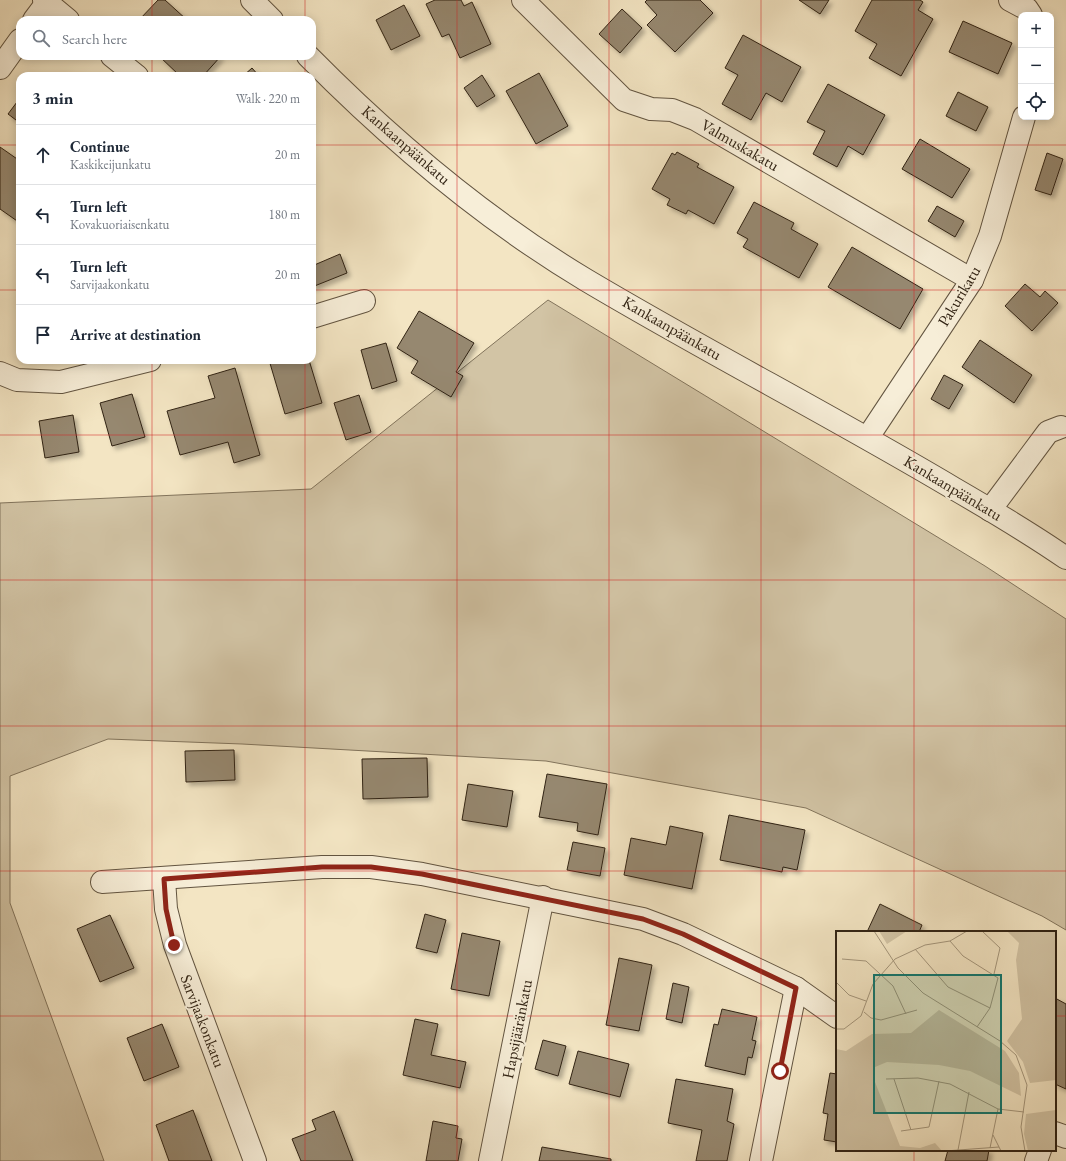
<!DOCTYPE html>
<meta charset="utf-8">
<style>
body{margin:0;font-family:"EB Garamond",serif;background:#f2f2f3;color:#1f2937}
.controls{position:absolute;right:12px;top:12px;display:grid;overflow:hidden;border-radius:8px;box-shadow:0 2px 10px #0003}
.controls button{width:36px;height:36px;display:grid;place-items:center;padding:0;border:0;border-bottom:1px solid #e0e1e3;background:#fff;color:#1f2937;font:20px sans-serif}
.stop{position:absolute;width:12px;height:12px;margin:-9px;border:3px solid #8f2418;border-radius:50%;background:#fff}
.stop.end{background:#8f2418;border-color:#fff;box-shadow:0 1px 4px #0008}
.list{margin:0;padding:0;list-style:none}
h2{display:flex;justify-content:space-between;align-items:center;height:52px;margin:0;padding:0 16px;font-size:17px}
h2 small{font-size:13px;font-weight:400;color:#747a83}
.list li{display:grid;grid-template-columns:26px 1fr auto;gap:12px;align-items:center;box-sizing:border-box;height:60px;padding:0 16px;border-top:1px solid #e0e1e3}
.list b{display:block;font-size:15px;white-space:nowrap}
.list p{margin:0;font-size:13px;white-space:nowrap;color:#747a83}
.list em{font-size:13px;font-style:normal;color:#747a83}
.icon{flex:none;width:22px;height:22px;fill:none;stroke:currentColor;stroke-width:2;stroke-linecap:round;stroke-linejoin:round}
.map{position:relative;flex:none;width:1066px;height:1161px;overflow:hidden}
.search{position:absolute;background:#fff;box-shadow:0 2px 10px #0003;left:16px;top:16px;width:300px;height:44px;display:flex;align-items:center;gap:10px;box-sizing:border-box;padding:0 14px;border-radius:12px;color:#747a83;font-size:15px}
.panel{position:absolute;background:#fff;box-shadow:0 2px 10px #0003;left:16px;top:72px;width:300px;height:292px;border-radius:12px}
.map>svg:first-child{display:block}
</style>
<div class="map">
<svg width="1066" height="1161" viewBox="0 0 1066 1161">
<defs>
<filter id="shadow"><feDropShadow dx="3.5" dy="3.5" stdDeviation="2" flood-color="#0004"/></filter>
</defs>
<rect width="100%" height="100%" fill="#f3e5c3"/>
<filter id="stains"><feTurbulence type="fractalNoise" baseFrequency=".005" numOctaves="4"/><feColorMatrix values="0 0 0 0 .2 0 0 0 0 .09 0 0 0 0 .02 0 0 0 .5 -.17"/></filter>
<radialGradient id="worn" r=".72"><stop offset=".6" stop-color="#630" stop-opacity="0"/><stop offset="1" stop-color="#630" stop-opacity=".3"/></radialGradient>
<polygon fill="#d2c4a5" stroke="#82745c" points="548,300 985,566 1066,619 1066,930 1042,916 806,808 546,761 242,744 108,739 10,776 10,903 104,1161 0,1161 0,503 311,489"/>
<g fill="#96886f" stroke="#312314" filter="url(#shadow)">
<polygon points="158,0 165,0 187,20 139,20"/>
<polygon points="435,0 461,0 464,6 472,2 491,44 460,58 449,34 442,37 426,4"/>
<polygon points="647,0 700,0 713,13 675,52 647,25 657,15 645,2"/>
<polygon points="799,0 829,0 820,14"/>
<polygon points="872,0 920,0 923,2 918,10 933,19 901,76 869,58 877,44 855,31"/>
<polygon points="404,5 420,36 391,50 376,20"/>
<polygon points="622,9 642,28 620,53 599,34"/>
<polygon points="963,21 1012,43 998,74 949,52"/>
<polygon points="743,35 801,67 782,102 766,93 751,120 722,104 738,75 725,68"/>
<polygon points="159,56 221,56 203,76 180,76"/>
<polygon points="252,68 259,76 243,76"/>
<polygon points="539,73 568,126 536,144 506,91"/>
<polygon points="482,75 495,96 477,107 464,88"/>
<polygon points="828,84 885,115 863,155 848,146 837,167 813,154 825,131 807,122"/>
<polygon points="958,92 988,107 976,131 946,116"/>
<polygon points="20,98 20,123 8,114"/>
<polygon points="920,139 970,169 952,198 902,169"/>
<polygon points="0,147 20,161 20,223 0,209"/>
<polygon points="677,152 699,164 697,167 734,187 714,224 688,210 686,214 667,205 670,199 652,189 672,153 675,155"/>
<polygon points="1047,153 1063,159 1051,195 1035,190"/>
<polygon points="754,202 794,223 791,229 818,244 799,278 743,247 748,239 737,233"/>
<polygon points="937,206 964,221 955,237 928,221"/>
<polygon points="852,247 923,289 900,329 828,287"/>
<polygon points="340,254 347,273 312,287 312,266"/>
<polygon points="1025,284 1040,297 1045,291 1058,303 1032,331 1005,306"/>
<polygon points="419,311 474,343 456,372 463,376 451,397 411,373 418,361 397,348"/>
<polygon points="980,340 1032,375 1014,403 962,367"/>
<polygon points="386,343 397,381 372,389 361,350"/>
<polygon points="269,360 309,360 322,403 285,414"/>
<polygon points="235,368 260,455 234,463 228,442 180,455 167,411 215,398 208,376"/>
<polygon points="944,375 963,385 949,409 931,399"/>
<polygon points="132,394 145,437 112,446 100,403"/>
<polygon points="359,395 371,432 346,440 334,403"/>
<polygon points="73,415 79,452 45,458 39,421"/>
<polygon points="234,750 235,780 186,782 185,751"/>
<polygon points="427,758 428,797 363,799 362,759"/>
<polygon points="547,774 607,784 598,835 577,831 578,823 539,817"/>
<polygon points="468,784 513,791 507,827 462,820"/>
<polygon points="729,815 805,830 797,870 783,867 782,872 720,860"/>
<polygon points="670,826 703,833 692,889 624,875 631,838 666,845"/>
<polygon points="573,842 605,848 600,876 567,870"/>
<polygon points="880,904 922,925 919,932 867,932"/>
<polygon points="425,914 446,920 437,953 416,948"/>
<polygon points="110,915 134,968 100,982 77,929"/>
<polygon points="462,933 500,941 489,996 451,989"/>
<polygon points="619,958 652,965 639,1031 606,1025"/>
<polygon points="673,983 689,987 682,1023 666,1019"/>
<polygon points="1055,998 1066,1004 1066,1089 1055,1084"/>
<polygon points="722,1009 757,1017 752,1040 756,1041 752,1058 748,1057 745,1075 705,1066 714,1024 718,1025"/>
<polygon points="415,1019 438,1024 431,1055 466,1062 460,1088 403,1075"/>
<polygon points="162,1024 179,1067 144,1081 127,1038"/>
<polygon points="543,1040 566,1046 558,1076 535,1069"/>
<polygon points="578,1051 629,1064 620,1097 569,1084"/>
<polygon points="830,1073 837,1074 837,1142 824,1140 828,1114 823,1113"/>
<polygon points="676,1079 733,1089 727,1121 734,1124 727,1161 696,1161 702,1130 668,1123"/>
<polygon points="193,1110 212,1161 169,1161 156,1125"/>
<polygon points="334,1111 353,1161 301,1161 292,1139 316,1130 312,1120"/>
<polygon points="433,1121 458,1126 456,1138 462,1139 458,1161 426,1161"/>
<polygon points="542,1147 611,1159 611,1161 539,1161"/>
<polygon points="948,1150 989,1150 987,1161 945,1161"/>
</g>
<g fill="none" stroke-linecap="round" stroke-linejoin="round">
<g stroke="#625440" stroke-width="24">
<g id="minor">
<polyline points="44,0 68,20"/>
<polyline points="252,0 272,20"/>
<polyline points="523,0 624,100 651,109 672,110 695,119 972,280"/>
<polyline points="1010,0 1027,9 1031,15"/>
<polyline points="34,20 49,0"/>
<polyline points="112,56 137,76"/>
<path d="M308 56C389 138 486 220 586 280 707 352 832 416 953 488 991 510 1030 533 1066 558"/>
<polyline points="0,68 20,40"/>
<polyline points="312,317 364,301"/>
<polyline points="0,373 17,380 61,382 150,360"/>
<polyline points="868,437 972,280 990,236 1024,117"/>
<polyline points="990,510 1048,432 1061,427"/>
<polyline points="164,879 166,909 175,945 255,1161"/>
<polyline points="102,882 322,867 371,867 422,874 643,919 683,934 796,988 837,1017"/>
<polyline points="1055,1133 1066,1137"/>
<polyline points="490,1161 543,897"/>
<polyline points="761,1161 796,988"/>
<polyline points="1036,1161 1040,1150"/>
</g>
</g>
<use href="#minor" stroke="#f7eed8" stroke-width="22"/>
</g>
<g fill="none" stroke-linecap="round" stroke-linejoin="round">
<polyline stroke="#8f2418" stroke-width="5" points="174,945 166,909 164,879 322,867 371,867 422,874 643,919 683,934 796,988 780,1071"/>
</g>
<path fill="none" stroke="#d62828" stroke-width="1" stroke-opacity="0.55" d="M152 0V20M305 0V20M457 0V1161M609 0V1161M761 0V1161M914 0V932M152 56V76M305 56V76M0 145H20M312 145H1066M0 290H20M312 290H1066M152 360V1161M305 360V1161M0 435H1066M0 580H1066M0 726H1066M0 871H1066M0 1016H837M1055 1016H1066M914 1150V1161"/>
<g text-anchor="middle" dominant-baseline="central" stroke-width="4" stroke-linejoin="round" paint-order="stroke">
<g font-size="16" fill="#312314" stroke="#f7eed8">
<text transform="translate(406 145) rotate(41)">Kankaanpäänkatu</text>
<text transform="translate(740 145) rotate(30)">Valmuskakatu</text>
<text transform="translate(959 296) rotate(-59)">Pakurikatu</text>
<text transform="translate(672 328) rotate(30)">Kankaanpäänkatu</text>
<text transform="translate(953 488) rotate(31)">Kankaanpäänkatu</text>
<text transform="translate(203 1021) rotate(69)">Sarvijaakonkatu</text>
<text transform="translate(517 1029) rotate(-79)">Hapsijääränkatu</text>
</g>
</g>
<g transform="translate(836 931)">
<rect width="220" height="220" fill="#f3e5c3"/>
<path d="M43 0H71L51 13ZM171 0H220V149L194 152 187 131 171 110 186 88 180 29 183 12ZM103 79 169 120 183 142 185 165 134 140 103 134 51 131 39 136V151L64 215 84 217 99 212 106 220H0V118L10 120 36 103 75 102ZM220 179V220H192L188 203 190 183Z" fill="#d2c4a5"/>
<path fill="none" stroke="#a5977d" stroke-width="1" d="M38 0 62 37 87 62 164 110 180 124 191 154 185 196 189 220M146 0 164 17 158 43M114 10 127 25 162 47 154 77 141 96M79 18 112 56 154 77M6 28 30 30 57 55 70 83M0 51 13 64 30 70M28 81 35 87 45 89 81 79M0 98H8L25 85 37 53 59 28 89 14 114 10 131 0M50 148 82 147 114 153 162 178 188 181M58 148 75 199M65 200 93 196 103 150M157 204 165 220M154 217 162 178M122 219 133 161M109 220 163 216"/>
<path fill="#0f766e" fill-opacity="0.15" stroke="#0f766e" stroke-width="2" d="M38 44H165V182H38Z"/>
<rect width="220" height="220" fill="none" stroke="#312314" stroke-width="2"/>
</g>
<rect width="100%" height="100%" filter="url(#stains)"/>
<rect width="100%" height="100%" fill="url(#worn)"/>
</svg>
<div class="controls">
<button>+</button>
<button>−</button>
<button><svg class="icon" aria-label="locate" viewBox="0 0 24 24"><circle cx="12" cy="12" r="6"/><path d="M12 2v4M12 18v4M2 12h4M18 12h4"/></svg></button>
</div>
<div class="stop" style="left:780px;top:1071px"></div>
<div class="stop end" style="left:174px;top:945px"></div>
<div class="search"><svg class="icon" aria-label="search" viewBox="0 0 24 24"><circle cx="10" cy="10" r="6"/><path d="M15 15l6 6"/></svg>Search here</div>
<section class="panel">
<h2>3 min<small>Walk · 220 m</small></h2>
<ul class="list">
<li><svg class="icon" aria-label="ahead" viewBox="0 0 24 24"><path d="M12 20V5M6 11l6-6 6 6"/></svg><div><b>Continue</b><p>Kaskikeijunkatu</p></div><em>20 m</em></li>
<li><svg class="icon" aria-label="left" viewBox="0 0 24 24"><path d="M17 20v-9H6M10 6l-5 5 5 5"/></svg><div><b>Turn left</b><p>Kovakuoriaisenkatu</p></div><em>180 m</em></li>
<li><svg class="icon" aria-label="left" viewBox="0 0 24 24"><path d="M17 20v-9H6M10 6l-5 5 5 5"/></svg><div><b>Turn left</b><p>Sarvijaakonkatu</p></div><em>20 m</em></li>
<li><svg class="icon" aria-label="arrive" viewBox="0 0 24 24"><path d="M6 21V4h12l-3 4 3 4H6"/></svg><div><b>Arrive at destination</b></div></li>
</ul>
</section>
</div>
